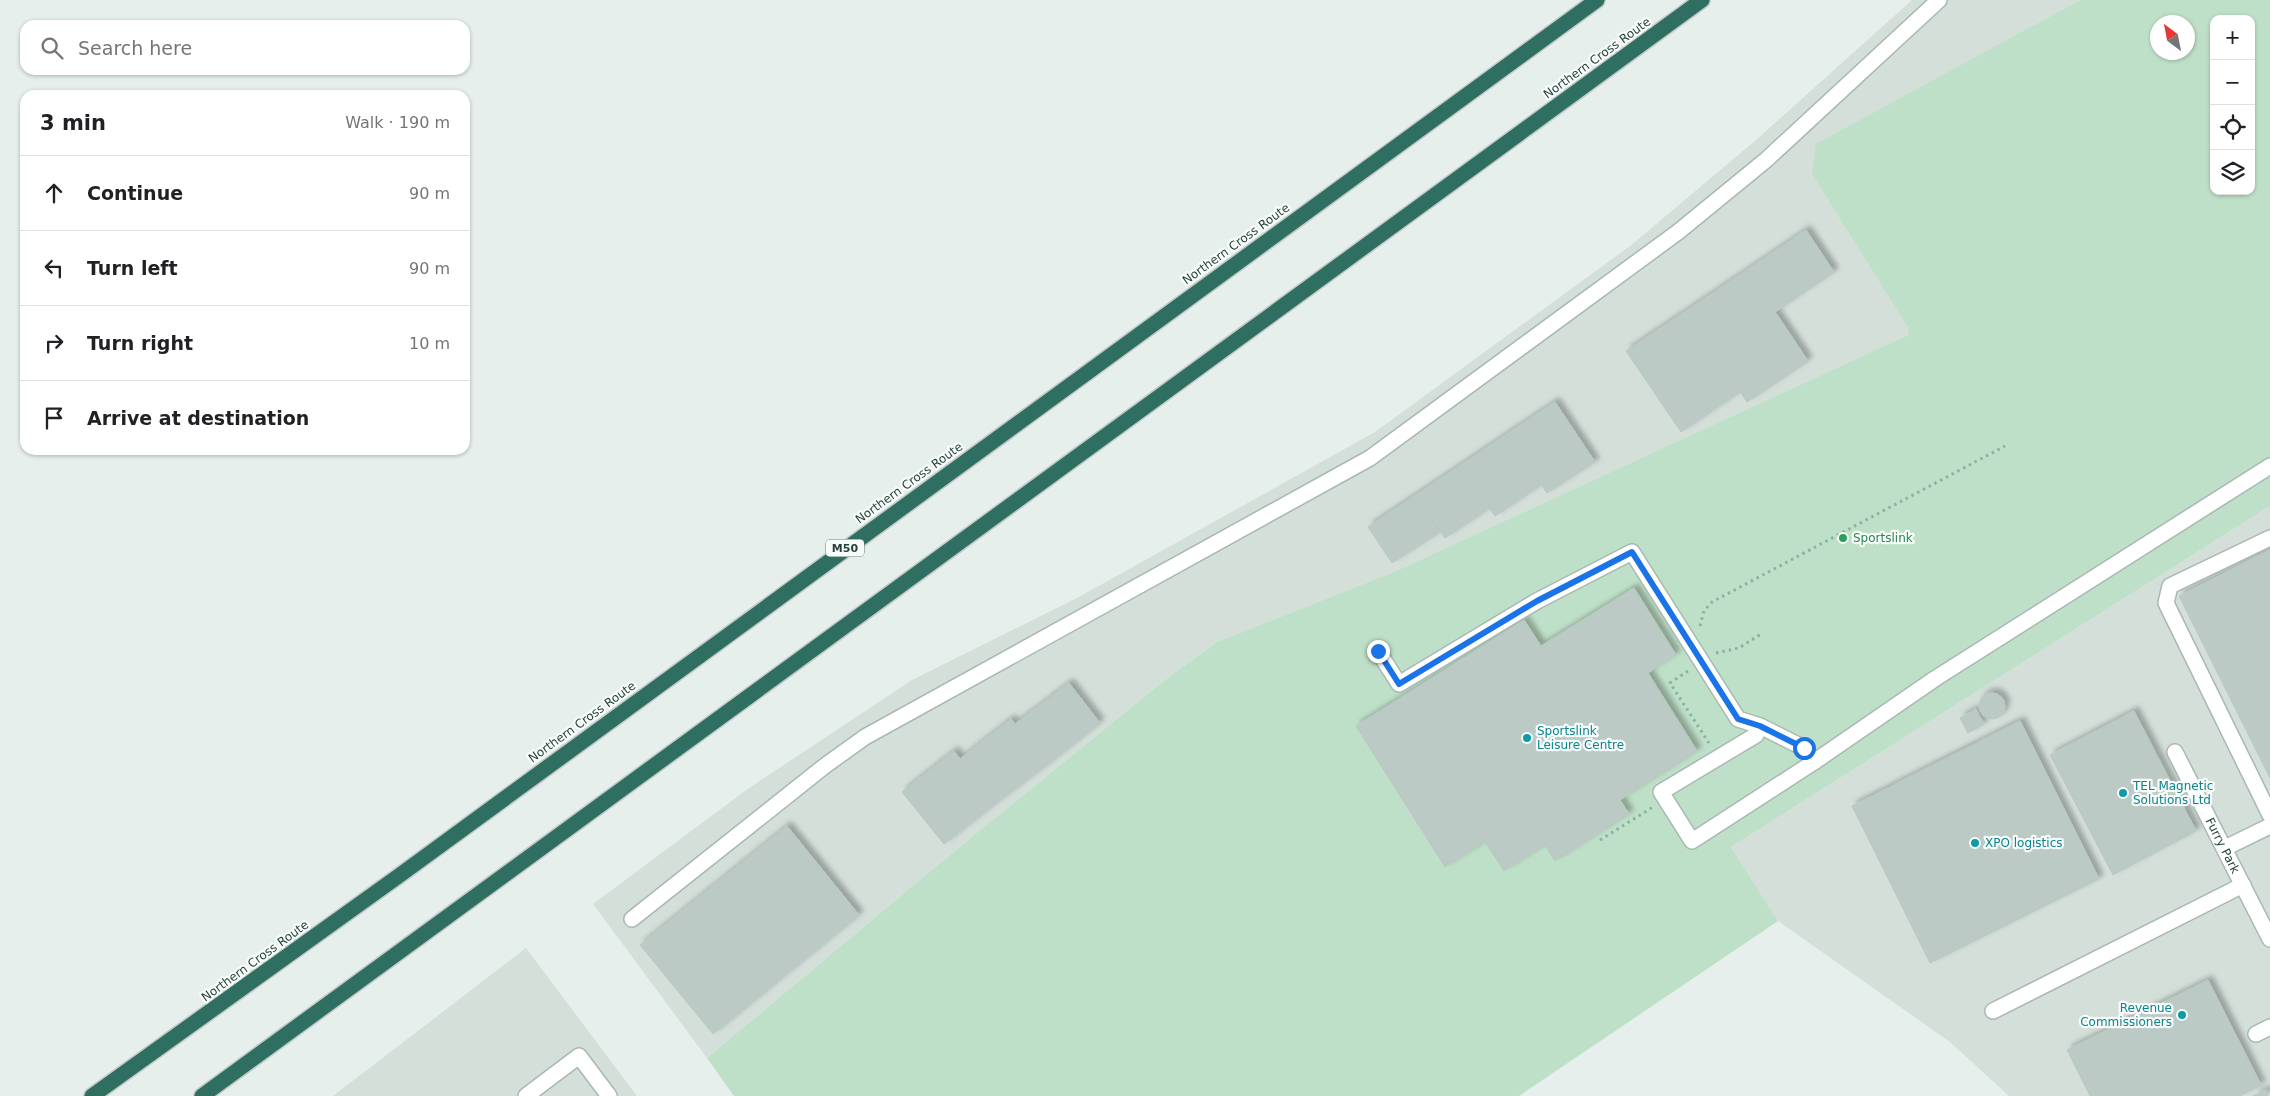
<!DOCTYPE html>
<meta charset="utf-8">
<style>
body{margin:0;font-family:"DejaVu Sans",sans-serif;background:#f6f6f6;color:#202124}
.controls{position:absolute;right:15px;top:15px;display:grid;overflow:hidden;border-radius:10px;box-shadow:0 1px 4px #0004}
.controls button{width:45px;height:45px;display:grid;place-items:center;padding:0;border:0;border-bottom:1px solid #e0e0e0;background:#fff;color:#202124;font:25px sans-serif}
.compass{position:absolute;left:2150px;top:15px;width:45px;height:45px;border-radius:50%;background:#fff;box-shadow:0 1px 4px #0004;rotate:328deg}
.stop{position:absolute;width:15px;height:15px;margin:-11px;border:4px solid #1a73e8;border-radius:50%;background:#fff}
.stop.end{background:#1a73e8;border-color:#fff;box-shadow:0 1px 5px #0008}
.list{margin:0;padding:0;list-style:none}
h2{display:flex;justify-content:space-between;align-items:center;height:65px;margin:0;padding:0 20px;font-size:21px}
h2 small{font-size:16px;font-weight:400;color:#757577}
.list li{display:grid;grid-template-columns:32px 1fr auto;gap:15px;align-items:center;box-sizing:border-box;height:75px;padding:0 20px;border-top:1px solid #e0e0e0}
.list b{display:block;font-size:19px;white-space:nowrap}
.list em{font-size:16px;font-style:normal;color:#757577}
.icon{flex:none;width:28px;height:28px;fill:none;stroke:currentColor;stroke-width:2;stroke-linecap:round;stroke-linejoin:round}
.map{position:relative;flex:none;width:2270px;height:1096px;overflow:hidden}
.search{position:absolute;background:#fff;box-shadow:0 1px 4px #0004;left:20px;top:20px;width:450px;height:55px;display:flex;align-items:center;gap:12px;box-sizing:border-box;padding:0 18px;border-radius:15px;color:#757577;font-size:19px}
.panel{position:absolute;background:#fff;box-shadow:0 1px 4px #0004;left:20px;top:90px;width:450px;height:365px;border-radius:15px}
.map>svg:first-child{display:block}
</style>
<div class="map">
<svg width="2270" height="1096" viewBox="0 0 2270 1096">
<defs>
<filter id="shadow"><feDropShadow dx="4.5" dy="-4.5" stdDeviation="2.5" flood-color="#0004"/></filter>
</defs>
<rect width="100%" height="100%" fill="#e6efeb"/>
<g fill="#d4dfda">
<polygon points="1912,0 2080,0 1816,145 1910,329 1908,335 1396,571 1217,642 1166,679 940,863 707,1058 593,904 749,788 912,680 1077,598 1375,432 1630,246 1756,140"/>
<polygon points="2270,506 2270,1096 2009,1096 1950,1042 1778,921 1731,847"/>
<polygon points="526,948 637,1096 333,1096"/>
</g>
<path fill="#bfe0c8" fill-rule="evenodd" d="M2080 0H2270V506L1731 847 1778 921 1519 1096H734L707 1058 940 863 1166 679 1217 642 1396 571 1908 335 1909 329 1812 174 1816 144ZM2214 19H2251V191H2214ZM2158 22H2188V52H2158Z"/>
<g fill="#bbcac4" stroke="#b8c9c2" filter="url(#shadow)">
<polygon points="1806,230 1834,272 1775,312 1747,270"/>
<polygon points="1747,270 1808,361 1747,402 1686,311"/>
<polygon points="1686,311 1740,392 1681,432 1626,351"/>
<polygon points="1555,402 1595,462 1547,493 1507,434"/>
<polygon points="1507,434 1541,485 1495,516 1461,465"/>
<polygon points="1461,465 1490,508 1445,538 1416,495"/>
<polygon points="1416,495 1440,532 1392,563 1368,527"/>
<polygon points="2270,550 2270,778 2179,596"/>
<polygon points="1634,588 1676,655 1648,673 1697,751 1620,800 1629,814 1555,861 1545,845 1504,871 1485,842 1445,867 1356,726 1524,620 1541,646"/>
<polygon points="1069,683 1100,723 1047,765 1015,724"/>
<circle cx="1992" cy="706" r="13"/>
<polygon points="1976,709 1984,724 1968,733 1960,718"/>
<polygon points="2134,711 2196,831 2113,875 2050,755"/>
<polygon points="1011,719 1047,765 995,804 960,759"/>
<polygon points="2020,721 2099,879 1930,963 1852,806"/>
<polygon points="954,751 995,804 944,844 902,792"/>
<polygon points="787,826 859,915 713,1034 640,945"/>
<polygon points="2208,980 2261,1085 2240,1096 2090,1096 2067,1050"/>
<polygon points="2266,1090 2268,1096 2253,1096"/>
</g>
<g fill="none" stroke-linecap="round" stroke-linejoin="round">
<g stroke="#a8b8b2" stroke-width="18">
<g id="minor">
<polyline points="2270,538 2170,586 2166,603 2270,815"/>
<polyline points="1378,651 1399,684 1537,601 1632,552 1738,719 1760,726 1804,748 1814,762"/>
<polyline points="1760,726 1756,735 1661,792 1692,841 1814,762 1936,678 2270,466"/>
<path id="s1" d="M2175 752 2270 939"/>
<polyline points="2225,848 2270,826"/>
<polyline points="632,919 826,765 865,737 1370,458 1678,232 1766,160 1939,0"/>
<polyline points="1993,1011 2243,885"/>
<polyline points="2256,1034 2270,1027"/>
<polyline points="526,1096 579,1056 609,1096"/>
</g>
</g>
<g stroke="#c2cac8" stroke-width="18">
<g id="highway">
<polyline points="92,1096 400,875 1597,0"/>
<polyline points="202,1096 1702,0"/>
</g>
</g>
<g stroke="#86b3a5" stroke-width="3" stroke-dasharray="2.5 4" stroke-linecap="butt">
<polyline points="1700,626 1704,611 1712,602 2005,446"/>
<polyline points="1716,653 1739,648 1761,634"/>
<polyline points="1688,671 1670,683 1709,743"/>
<polyline points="1600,840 1653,807"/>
</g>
<use href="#minor" stroke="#fff" stroke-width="15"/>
<use href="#highway" stroke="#2f6f62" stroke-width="15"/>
</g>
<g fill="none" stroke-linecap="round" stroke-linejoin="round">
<polyline stroke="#1a73e8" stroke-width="6" points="1378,651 1399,684 1537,601 1632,552 1738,719 1760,726 1804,748"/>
</g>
<circle fill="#2e9e5b" stroke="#f7fbf9" stroke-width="2" cx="1843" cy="538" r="5"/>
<g fill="#0f9aa8" stroke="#f7fbf9" stroke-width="2">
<circle cx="1527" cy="738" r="5"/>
<circle cx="2123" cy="793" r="5"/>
<circle cx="1975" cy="843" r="5"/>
<circle cx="2182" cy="1015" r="5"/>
</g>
<g text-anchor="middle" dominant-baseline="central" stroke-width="4.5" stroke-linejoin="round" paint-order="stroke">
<rect fill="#f7fbf9" stroke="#637a73" stroke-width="1" x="826" y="539.5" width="38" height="17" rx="4"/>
<g font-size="11" font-weight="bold" fill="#24423a">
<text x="845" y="548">M50</text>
</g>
<g font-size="12" fill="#24423a" stroke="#f7fbf9">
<text transform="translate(1597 58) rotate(-36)">Northern Cross Route</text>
<text transform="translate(1236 244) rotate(-36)">Northern Cross Route</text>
<text transform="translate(909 483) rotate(-36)">Northern Cross Route</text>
<text transform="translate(582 722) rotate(-36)">Northern Cross Route</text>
<text stroke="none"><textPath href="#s1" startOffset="105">Furry Park</textPath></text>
<text transform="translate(255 961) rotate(-36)">Northern Cross Route</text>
</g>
<g font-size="12" fill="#27864d" stroke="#f7fbf9" text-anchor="start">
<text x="1853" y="538">Sportslink</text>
</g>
<g font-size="12" fill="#0d838f" stroke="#f7fbf9" text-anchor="start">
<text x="1537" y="731">Sportslink<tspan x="1537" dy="14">Leisure Centre</tspan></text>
<text x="2133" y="786">TEL Magnetic<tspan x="2133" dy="14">Solutions Ltd</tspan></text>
<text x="1985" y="843">XPO logistics</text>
<text x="2172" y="1008" text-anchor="end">Revenue<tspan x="2172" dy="14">Commissioners</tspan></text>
</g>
</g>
</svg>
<div class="controls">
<button>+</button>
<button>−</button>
<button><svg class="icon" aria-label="locate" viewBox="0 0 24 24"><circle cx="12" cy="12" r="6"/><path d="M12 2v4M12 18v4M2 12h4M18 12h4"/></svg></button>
<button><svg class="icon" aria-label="layers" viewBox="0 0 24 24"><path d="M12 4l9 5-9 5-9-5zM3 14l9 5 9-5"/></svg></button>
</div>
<svg class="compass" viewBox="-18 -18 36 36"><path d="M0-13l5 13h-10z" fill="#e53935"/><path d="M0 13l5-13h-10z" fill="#757577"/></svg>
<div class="stop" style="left:1804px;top:748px"></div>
<div class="stop end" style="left:1378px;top:651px"></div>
<div class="search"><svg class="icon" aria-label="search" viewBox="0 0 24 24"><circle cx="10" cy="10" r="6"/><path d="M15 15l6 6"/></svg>Search here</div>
<section class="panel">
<h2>3 min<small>Walk · 190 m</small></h2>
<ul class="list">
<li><svg class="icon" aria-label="ahead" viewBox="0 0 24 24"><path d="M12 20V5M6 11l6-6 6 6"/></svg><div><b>Continue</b></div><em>90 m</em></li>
<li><svg class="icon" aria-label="left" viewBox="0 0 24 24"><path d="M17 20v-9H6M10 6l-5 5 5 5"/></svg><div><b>Turn left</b></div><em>90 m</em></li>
<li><svg class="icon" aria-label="right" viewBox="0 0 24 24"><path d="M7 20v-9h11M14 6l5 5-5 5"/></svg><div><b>Turn right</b></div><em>10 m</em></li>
<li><svg class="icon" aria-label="arrive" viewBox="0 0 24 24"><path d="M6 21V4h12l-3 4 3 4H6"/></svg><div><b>Arrive at destination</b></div></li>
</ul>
</section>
</div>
